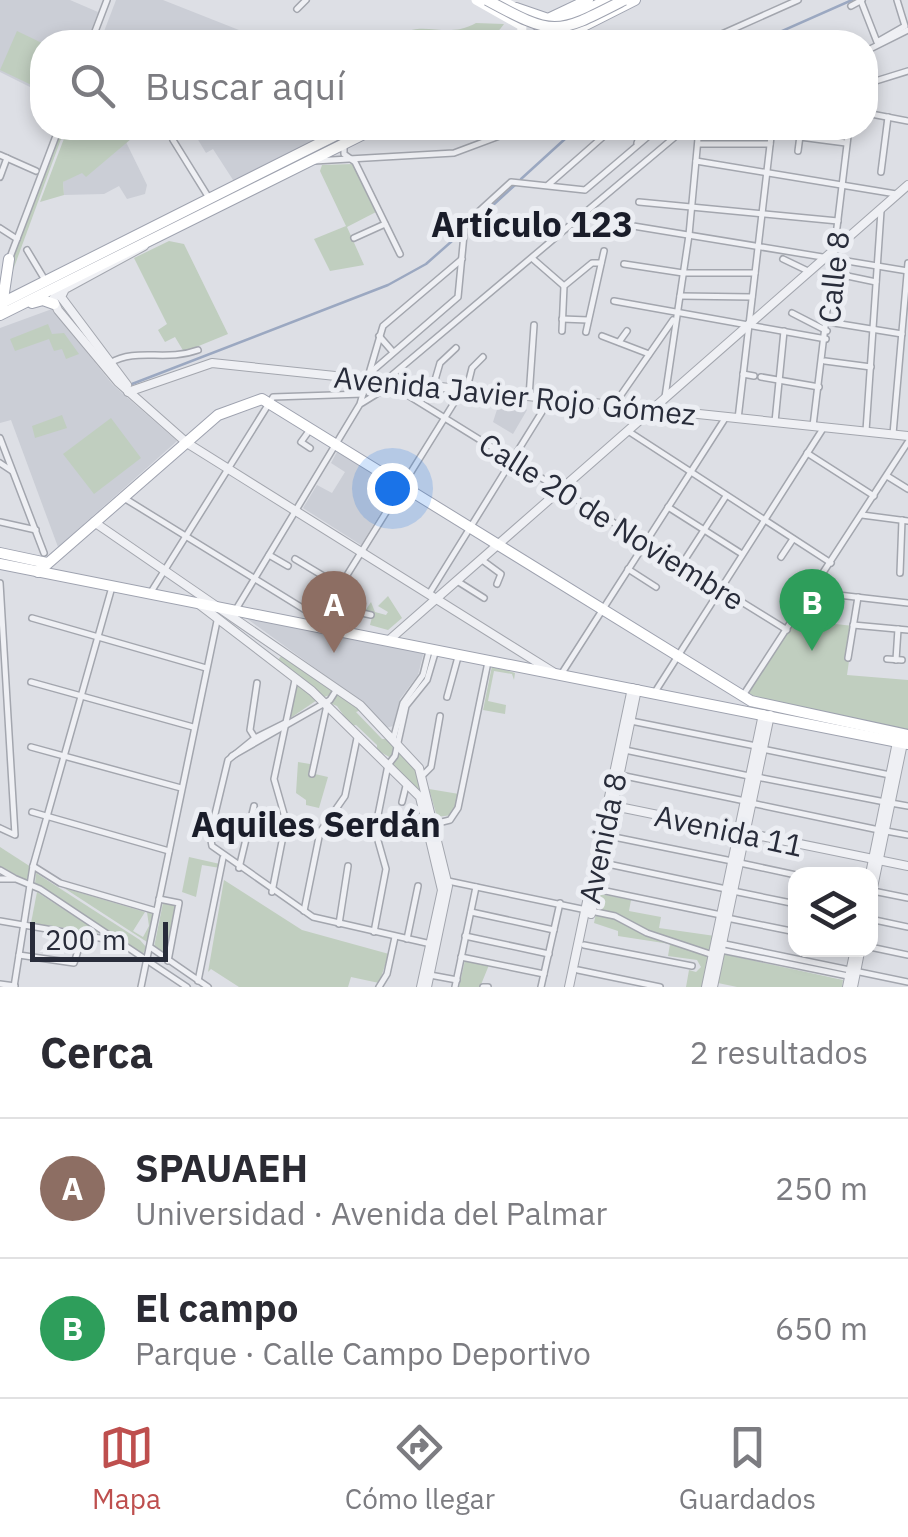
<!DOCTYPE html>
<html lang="es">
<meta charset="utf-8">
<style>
body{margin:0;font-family:"IBM Plex Sans",sans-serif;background:#f7f7f7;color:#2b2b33}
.controls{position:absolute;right:30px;bottom:30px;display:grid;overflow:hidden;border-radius:20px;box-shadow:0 5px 15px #0003}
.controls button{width:90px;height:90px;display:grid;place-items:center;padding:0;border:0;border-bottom:2px solid #e1e1e2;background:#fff;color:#2b2b33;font:50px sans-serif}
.scale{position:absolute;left:30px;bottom:25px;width:138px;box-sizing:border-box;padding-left:10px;border:5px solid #282c3a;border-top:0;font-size:28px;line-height:35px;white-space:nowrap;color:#282c3a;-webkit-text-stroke:8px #eceef3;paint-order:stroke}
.you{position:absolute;left:392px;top:488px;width:35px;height:35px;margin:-25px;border:8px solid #fff;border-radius:50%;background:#1a73e8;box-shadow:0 0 0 15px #1a73e833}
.badge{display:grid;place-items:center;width:65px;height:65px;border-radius:50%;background:#be4f4e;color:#fff;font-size:32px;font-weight:700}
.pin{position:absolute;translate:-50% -82px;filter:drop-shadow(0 2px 5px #0008)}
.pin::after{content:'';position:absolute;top:52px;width:35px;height:30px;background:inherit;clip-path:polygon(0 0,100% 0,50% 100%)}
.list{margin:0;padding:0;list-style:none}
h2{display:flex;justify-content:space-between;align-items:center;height:130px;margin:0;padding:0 40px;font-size:42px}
h2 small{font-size:32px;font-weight:400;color:#7c7c81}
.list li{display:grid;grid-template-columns:65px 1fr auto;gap:30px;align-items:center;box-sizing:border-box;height:140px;padding:0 40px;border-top:2px solid #e1e1e2}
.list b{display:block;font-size:38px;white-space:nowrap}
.list p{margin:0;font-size:32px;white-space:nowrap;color:#7c7c81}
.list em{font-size:32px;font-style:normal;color:#7c7c81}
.icon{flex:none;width:55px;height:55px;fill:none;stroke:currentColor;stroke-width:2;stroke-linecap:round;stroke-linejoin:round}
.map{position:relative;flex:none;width:908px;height:987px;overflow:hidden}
.search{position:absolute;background:#fff;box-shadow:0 5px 15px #0003;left:30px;right:30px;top:30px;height:110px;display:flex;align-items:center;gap:25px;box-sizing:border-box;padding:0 35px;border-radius:40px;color:#7c7c81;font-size:38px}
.sheet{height:410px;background:#fff}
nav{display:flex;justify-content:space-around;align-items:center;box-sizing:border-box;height:140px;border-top:2px solid #e1e1e2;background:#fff;font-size:28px;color:#7c7c81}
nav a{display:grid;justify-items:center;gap:5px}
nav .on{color:#be4f4e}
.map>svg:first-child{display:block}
</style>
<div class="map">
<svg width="908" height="987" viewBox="0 0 908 987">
<rect width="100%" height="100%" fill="#dddfe5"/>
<g fill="#cbced6">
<polygon points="0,0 70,0 98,12 87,42 42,42 42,93 0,72"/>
<polygon points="116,0 163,0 269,42 100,42"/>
<polygon points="191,128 315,128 324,138 235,183 213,149 206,153"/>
<polygon points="126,142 147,185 145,194 127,199 119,186 104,194 64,195 63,182"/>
<polygon points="52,309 113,385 177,441 58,547 11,420 0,423 0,328"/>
<polygon points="501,397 519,399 518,403 527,410 513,434 493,422"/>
<polygon points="338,450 397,486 361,545 303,508 317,485 332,493 345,472 331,463"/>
<polygon points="242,615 424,651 418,675 400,699 393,726 386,728 359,700"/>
</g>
<g fill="#c0cebf">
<path d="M476 23 504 24C483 55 456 39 429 32L392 42C420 14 442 42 476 23Z"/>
<polygon points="17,31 42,43 42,90 0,70"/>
<polygon points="59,128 65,128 1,303 0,285"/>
<polygon points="68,128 121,128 128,133 144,128 86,177 82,173 63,182 64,195 40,202"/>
<polygon points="353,164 376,212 347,227 364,265 330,271 314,239 346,226 320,171 322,165"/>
<polygon points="169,241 184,244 228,334 184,352 175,337 165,342 158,330 167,324 134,258"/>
<polygon points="48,324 52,334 64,333 79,354 66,359 62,349 54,351 49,339 15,351 10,339"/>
<polygon points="62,415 67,428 35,438 32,426"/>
<polygon points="111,418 141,458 94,494 63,454"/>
<polygon points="811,594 839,597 835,624 854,626 847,675 908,680 908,735 743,698"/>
<polygon points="388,596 402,618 388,630 370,625 373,613 365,611 371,602 375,612 386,615 388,612 378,606"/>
<polygon points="282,655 330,688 332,694 322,698 278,660"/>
<polygon points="492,666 515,673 514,680 512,674 494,671 488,701 506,705 505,714 483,710"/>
<polygon points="296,682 317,700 289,719 289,718"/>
<polygon points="338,692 361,710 356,712 382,739 388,739 394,746 391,758 377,750 377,745 356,725 351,726 337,706 327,702"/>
<polygon points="399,750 416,767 426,800 392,765"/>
<polygon points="298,762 316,765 315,774 328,777 319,808 306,805 306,800 296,793"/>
<polygon points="429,789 459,794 452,815 437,817"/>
<polygon points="0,847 31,867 27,881 0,866"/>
<polygon points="189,857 220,864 220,868 202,865 196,897 182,892"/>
<polygon points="36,873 140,940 146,947 143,954 35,884"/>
<polygon points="224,880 302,930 389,954 379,983 351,977 348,987 239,987 211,969 208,972"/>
<polygon points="64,888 145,912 133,931 143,937 149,926 147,912 153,914 147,942"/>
<polygon points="37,892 100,933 31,923"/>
<polygon points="600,894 631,900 629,911 661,917 659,928 715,936 704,987 686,987 689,970 696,972 701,967 697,960 668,956 670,944 618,936 618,931 594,923"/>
<polygon points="163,903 176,905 167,956 154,947"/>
<polygon points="723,954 843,980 842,987 737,987 718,983"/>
<polygon points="465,960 489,965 480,987 459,987"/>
</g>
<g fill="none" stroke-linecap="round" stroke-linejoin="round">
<g stroke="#9ba8c1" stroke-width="2.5">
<polyline points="757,42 852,0"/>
<polyline points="521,179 577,128"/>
<polyline points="468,228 515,185"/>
<polyline points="132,384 388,285 426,264 460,234"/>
</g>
<g stroke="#a3a6ae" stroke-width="8">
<g id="minor">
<polyline points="861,1 877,42 905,26 897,0"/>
<polyline points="851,6 862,0"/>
<polyline points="297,9 306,0"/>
<polyline points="91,42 107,0"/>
<polyline points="704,42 798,0"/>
<polyline points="866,51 908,30"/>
<polyline points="866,84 908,71"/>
<polyline points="866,113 908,121"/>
<polyline points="679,128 676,136 385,381 787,630"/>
<polyline points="800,137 846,143"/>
<polyline points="173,140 209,198"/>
<polyline points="637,143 643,128"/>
<polyline points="698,144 770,144"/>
<polyline points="344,145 344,154 355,162 400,254"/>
<polyline points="798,151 801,128"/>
<polyline points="0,155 36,171"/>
<polyline points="314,161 454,153 521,128"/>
<polyline points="696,161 896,194"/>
<polyline points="881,172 888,117"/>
<polyline points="0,177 7,158"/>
<polyline points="548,185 613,128"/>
<polyline points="639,202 838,221"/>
<polyline points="621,224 908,271"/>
<polyline points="0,228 17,239"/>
<polyline points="354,238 385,224"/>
<polyline points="27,250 45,280"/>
<polyline points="533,259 564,286"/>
<polyline points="783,259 808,271"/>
<polyline points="9,260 59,128"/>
<polyline points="624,264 683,273 755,273"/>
<polyline points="833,273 876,282"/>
<polyline points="680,296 752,297"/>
<polyline points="614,301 826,339"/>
<polyline points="792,313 827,331"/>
<polyline points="562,319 588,320"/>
<polyline points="828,322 902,334"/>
<polyline points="562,331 564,286 592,263 601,263"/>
<polyline points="586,332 604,251"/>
<polyline points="379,336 393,352"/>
<polyline points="602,336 649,354"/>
<polyline points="619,342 627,331"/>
<polyline points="825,361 871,367"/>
<path d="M110 363C137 347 165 362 198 350"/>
<polyline points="370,373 458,297 465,224 511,182 585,190 658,128"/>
<polyline points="743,374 754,376"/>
<polyline points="761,377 819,387"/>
<polyline points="433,387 440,363 456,348"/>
<polyline points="467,388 472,368 483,357"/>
<polyline points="529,397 534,325"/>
<polyline points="665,397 689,235 699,128"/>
<polyline points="362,403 391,385"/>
<polyline points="614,405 673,320"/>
<polyline points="738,419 772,128"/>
<polyline points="775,422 784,331"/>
<polyline points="813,426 849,128"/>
<polyline points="309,431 301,442 310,448"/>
<polyline points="628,431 831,563"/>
<polyline points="866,431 881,211"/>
<polyline points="893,434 908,263"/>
<polyline points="0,438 44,553"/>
<polyline points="807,453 874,496"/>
<polyline points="0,463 12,471"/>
<polyline points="887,476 908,489"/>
<polyline points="124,498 320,619"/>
<polyline points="668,507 742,554"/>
<polyline points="862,515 908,521"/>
<polyline points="0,522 36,530"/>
<polyline points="269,555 288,566"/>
<polyline points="781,557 793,539"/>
<polyline points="295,559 340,586"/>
<polyline points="482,560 501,574 497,584"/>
<polyline points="682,564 726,496"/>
<polyline points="628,569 656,587"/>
<polyline points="900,573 902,520"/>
<polyline points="457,581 484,598"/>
<polyline points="0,583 15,835 0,828"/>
<polyline points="151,592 273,397 363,394"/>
<polyline points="812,592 908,603"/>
<polyline points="429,594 550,399"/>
<polyline points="309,596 326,605 371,615"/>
<polyline points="235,611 360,404 383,326 462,259"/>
<polyline points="32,618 206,668"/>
<polyline points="316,625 462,390"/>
<polyline points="853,625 908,630"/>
<polyline points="848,658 858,597"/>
<polyline points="887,659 902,660"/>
<polyline points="896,660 898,629"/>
<polyline points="562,673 726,417"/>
<polyline points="31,682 193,727"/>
<polyline points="655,692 824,427"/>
<polyline points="744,694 908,442"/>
<polyline points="447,697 458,657"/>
<polyline points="631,721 756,746"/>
<polyline points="287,722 255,738 228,760 210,835 212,846 313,917 431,944"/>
<polyline points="255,738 250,730 257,683"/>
<polyline points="393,740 403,703 423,675 429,651"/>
<polyline points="31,747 181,788"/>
<polyline points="762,749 890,775"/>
<polyline points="625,750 749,776"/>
<polyline points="232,756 330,700 337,689"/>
<polyline points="312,774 327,705"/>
<polyline points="423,775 431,767 440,716"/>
<polyline points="620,775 745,801"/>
<polyline points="757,777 885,802"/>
<polyline points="402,802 406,786"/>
<polyline points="751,803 879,830"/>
<polyline points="891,803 908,806"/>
<polyline points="32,812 169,851"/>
<polyline points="434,824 450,820 458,808 488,662"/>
<polyline points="886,831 908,835"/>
<polyline points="609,836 732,861"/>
<polyline points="603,863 726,889"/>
<polyline points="740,863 796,875"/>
<polyline points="33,866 60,883 156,911"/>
<polyline points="239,868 254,806"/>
<polyline points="0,870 14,878"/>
<polyline points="0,879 16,879 40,889 187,987"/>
<polyline points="448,881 615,916 647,933 713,955"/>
<polyline points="596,889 721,915"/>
<polyline points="733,891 796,904"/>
<polyline points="873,891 908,898"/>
<polyline points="272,892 286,821 274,779 295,680"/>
<polyline points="159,899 179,903 168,961"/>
<polyline points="304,911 320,832 345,796 357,738"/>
<polyline points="471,912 554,930"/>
<polyline points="727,918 796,932"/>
<polyline points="870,919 908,927"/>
<polyline points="0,921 117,941"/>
<polyline points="339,924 348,866"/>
<polyline points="374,932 386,869 375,830 388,765 395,756 406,706 427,680 435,653"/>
<polyline points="465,936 549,954"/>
<polyline points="407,939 418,886"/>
<polyline points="720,943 908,982"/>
<polyline points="584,945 692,966"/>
<polyline points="150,947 208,987"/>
<polyline points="870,947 908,955"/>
<polyline points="721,950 848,976"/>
<polyline points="19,955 74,963 83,935"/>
<polyline points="461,957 544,974"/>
<polyline points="578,970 660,987"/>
<polyline points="430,975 457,980"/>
<polyline points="198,981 223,858"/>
<polyline points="0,984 15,986"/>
<polyline points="14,987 33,866 112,587"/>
<polyline points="141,987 217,621"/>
<polyline points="379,987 387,974 395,937"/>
<polyline points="455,987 476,887"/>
<polyline points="483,987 488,987"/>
<polyline points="541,987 560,903"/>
</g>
</g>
<g stroke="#a3a6ae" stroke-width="10">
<g id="tertiary">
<polyline points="62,287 53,299 58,310 118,382 187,443 553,672"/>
<polyline points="127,385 61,297 65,289 144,246"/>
<polyline points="128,392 212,363 908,436"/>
<polyline points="94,522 360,705 419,768 448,886 427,987"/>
<polyline points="200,605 312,691 420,797 442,890 421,987"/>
<polyline points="388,641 908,185"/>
<polyline points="609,805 908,866"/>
<polyline points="870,874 897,742"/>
<polyline points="870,902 903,743"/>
<polyline points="591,914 637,689"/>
<polyline points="569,987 632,688"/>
<polyline points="706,987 763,714"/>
<polyline points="713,987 770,715"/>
<polyline points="847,987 855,949"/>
<polyline points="853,987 859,957"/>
</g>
</g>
<g stroke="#9ea2af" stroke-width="12">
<g id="primary">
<polyline points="516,8 548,19 588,0"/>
<polyline points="522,42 607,0"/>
<polyline points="552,42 635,0"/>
<polyline points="32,303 43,300 54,304"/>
<polyline points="0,304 350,128"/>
<polyline points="2,306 9,259"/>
<polyline points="0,315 376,128"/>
<polyline points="0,553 47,563"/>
<polyline points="0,564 908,744"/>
<polyline points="38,572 218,415 262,399 751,701 908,735"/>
</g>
</g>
<use href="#minor" stroke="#eff0f4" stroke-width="5"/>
<use href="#tertiary" stroke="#eff0f4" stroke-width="8"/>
<g stroke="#fff" stroke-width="9">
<polyline points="476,0 522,26 521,42"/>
<polyline points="501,0 516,8"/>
</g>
<use href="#primary" stroke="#fff" stroke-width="10"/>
<g stroke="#9ea2af" stroke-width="12" stroke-linecap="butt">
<path id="primary-bridge" d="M487 0C555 37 556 35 624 0"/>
</g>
<use href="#primary-bridge" stroke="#fff" stroke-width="10"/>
</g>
<g text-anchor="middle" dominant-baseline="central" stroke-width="10" stroke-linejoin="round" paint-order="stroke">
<g font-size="30" fill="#282c3a" stroke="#eceef3">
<text transform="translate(833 277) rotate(-84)">Calle 8</text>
<text transform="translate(515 395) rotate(6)">Avenida Javier Rojo Gómez</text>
<text transform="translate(612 521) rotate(32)">Calle 20 de Noviembre</text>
<text transform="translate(729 830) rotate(12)">Avenida 11</text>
<text transform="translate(602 838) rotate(-78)">Avenida 8</text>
</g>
<g font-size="35" font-weight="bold" fill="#1a1d2a" stroke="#eceef3">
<text x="532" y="224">Artículo 123</text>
<text x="316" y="824">Aquiles Serdán</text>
</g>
</g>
</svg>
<div class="controls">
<button><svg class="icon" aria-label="layers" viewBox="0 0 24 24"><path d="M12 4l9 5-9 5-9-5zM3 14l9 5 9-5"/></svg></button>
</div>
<div class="scale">200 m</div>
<div class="you"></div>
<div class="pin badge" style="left:334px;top:653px;background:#8d6e63">A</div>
<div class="pin badge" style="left:812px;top:651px;background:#2e9e5b">B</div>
<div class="search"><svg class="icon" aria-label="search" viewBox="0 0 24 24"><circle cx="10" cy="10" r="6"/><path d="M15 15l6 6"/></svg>Buscar aquí</div>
</div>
<section class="sheet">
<h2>Cerca<small>2 resultados</small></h2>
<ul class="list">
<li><span class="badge" style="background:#8d6e63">A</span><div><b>SPAUAEH</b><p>Universidad · Avenida del Palmar</p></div><em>250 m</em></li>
<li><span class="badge" style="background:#2e9e5b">B</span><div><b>El campo</b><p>Parque · Calle Campo Deportivo</p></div><em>650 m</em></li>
</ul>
</section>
<nav>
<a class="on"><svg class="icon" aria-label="map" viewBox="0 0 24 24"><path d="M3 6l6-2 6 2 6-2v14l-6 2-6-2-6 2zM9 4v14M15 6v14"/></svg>Mapa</a>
<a><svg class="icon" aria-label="directions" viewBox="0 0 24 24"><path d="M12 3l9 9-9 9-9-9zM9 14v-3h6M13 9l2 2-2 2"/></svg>Cómo llegar</a>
<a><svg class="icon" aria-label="saved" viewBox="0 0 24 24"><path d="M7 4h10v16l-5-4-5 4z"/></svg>Guardados</a>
</nav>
